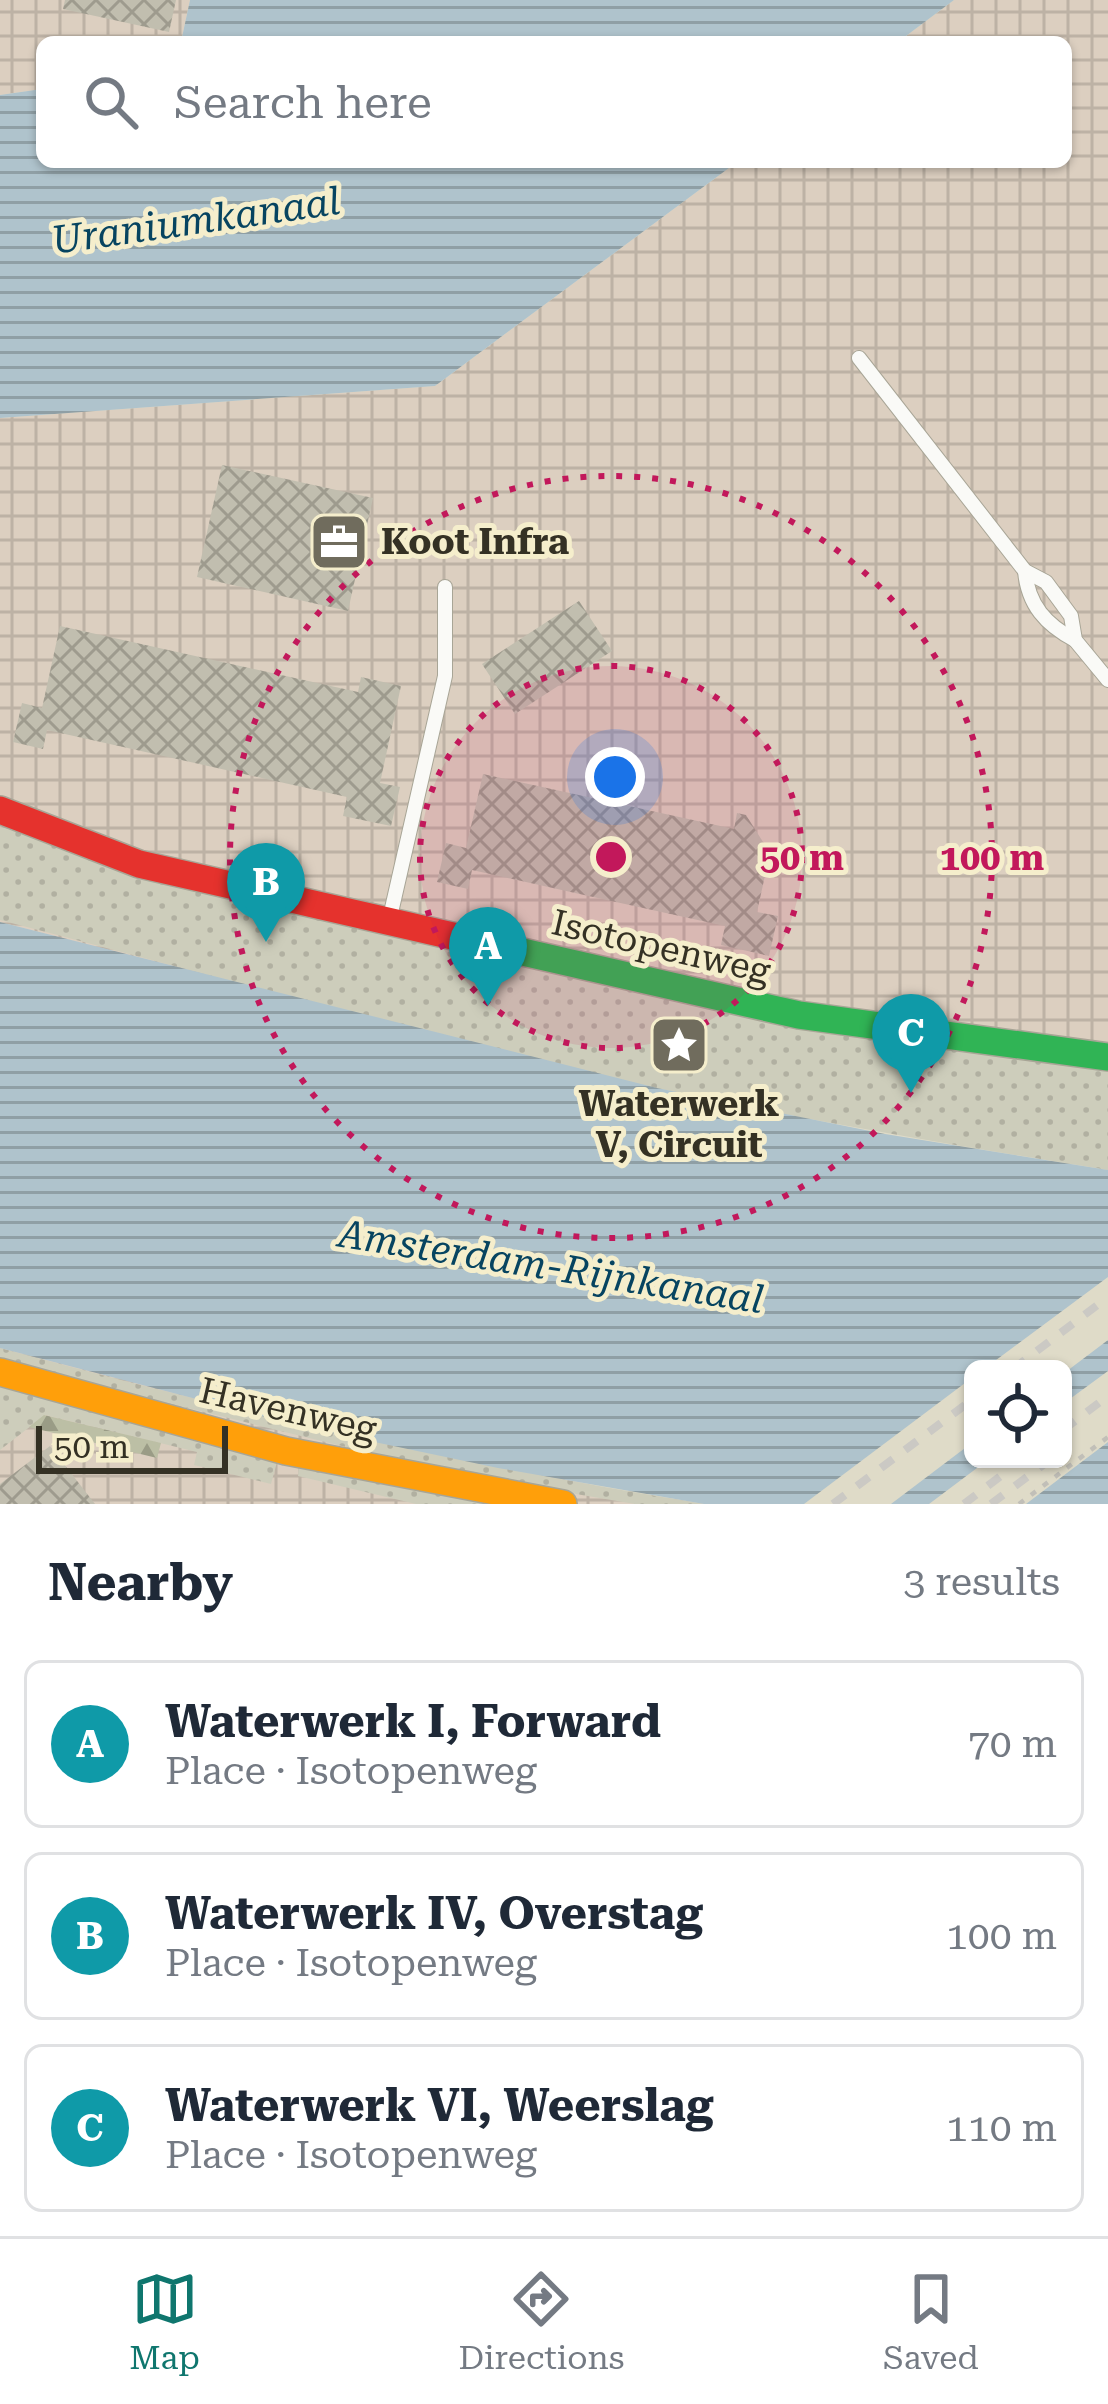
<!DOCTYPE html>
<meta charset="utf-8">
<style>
body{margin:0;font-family:"Roboto Serif",serif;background:#f2f2f3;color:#1f2937}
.controls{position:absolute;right:36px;bottom:36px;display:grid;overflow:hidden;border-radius:18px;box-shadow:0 3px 9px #0004}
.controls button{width:108px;height:108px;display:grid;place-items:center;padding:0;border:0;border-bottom:3px solid #e0e1e3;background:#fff;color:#1f2937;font:60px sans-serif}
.scale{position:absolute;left:36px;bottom:30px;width:192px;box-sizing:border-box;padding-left:12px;border:6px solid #343124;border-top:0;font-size:33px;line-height:42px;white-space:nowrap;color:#343124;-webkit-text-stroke:9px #f5eecc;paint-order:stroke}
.you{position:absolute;left:615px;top:777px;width:42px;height:42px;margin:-30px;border:9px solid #fff;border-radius:50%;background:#1a73e8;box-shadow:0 0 0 18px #1a73e833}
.badge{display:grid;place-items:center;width:78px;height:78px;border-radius:50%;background:#0f766e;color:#fff;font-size:39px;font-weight:700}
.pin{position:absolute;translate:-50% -99px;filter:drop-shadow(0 3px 6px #0008)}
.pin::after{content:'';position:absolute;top:63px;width:42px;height:36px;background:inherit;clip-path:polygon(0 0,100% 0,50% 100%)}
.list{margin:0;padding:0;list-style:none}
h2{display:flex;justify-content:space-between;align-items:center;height:156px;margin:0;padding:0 48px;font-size:51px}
h2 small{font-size:39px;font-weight:400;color:#747a83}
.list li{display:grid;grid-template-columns:78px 1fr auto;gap:36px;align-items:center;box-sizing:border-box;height:168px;margin:0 24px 24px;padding:0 24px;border:3px solid #e0e1e3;border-radius:18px}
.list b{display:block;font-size:45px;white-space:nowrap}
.list p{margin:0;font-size:39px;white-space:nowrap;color:#747a83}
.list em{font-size:39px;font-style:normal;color:#747a83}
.icon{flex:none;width:66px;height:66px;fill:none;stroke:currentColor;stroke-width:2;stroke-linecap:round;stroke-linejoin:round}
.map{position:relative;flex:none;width:1108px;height:1504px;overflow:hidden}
.search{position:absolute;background:#fff;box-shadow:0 3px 9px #0004;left:36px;right:36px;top:36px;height:132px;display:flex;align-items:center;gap:30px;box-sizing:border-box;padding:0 42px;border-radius:18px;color:#747a83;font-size:45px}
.sheet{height:732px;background:#fff}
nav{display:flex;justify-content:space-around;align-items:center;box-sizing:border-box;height:168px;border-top:3px solid #e0e1e3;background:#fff;font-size:33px;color:#747a83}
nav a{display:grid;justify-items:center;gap:6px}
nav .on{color:#0f766e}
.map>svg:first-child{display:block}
</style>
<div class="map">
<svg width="1108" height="1504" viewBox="0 0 1108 1504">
<defs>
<pattern id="industrial-grid" width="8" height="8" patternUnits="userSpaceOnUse" patternTransform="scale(3)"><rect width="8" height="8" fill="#dccfc0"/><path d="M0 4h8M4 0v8" fill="none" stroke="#bdb2a5"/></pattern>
<pattern id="grass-dots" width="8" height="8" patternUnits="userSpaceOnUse" patternTransform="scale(3)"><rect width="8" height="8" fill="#cdcdbb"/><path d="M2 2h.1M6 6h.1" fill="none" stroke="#b1b0a1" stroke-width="1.8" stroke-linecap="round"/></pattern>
<pattern id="forest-firs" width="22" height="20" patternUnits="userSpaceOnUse" patternTransform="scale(3)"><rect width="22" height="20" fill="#bcbfa5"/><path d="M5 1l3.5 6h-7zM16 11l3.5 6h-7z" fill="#9a9c86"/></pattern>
<pattern id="water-rules" width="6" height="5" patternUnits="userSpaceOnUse" patternTransform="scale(3)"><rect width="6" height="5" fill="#afc3cc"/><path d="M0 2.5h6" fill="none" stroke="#8f9fa5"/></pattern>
<pattern id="building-cross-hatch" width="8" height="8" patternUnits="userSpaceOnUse" patternTransform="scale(3)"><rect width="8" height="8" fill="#c1beaf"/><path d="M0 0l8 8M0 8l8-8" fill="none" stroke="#9e9b8e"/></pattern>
</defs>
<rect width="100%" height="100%" fill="#dfdbc8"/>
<g fill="url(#industrial-grid)">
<polygon points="0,0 190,0 181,42 42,42 42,89 0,95"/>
<polygon points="954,0 1108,0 1108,1170 459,1041 0,922 0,418 435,386 737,162 1066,162 1066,42 898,42"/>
<polygon points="0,1348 604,1488 704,1504 0,1504"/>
</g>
<g fill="url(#grass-dots)">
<path d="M0 827 1108 1069V1170C958 1146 809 1121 661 1089 439 1040 220 977 0 920Z"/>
<path d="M0 1348C233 1411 466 1466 704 1504H635L452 1473 0 1362Z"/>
<polygon points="0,1382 277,1462 271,1484 194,1465 197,1452 45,1415 0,1450"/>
<polygon points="299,1467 506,1504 416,1504 298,1476"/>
</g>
<polygon fill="url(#forest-firs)" points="44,1415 161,1443 157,1458 29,1427"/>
<g fill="url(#water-rules)" fill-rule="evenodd">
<polygon points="190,0 954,0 898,42 181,42"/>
<polygon points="42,89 42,162 737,162 435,386 0,418 0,95"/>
<path d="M0 922 657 1088 885 1134 1108 1170V1504H704L498 1468 308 1428 0 1348ZM973 1369H1063V1459H973Z"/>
</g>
<g fill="#dfdbc8">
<polygon points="1108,1277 1108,1340 1063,1374 1063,1369 984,1369"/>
<polygon points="1108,1371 1108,1442 1026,1504 929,1504 989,1459 1063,1459 1063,1404"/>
<polygon points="973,1377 973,1442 891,1504 804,1504"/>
</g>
<g fill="url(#building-cross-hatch)">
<polygon points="65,0 176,0 169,32 63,9"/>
<polygon points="222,465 373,498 348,611 197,577"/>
<polygon points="579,601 612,651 515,714 482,664"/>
<polygon points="60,626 358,692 361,677 401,686 380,783 400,787 391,826 343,816 347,797 47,730 43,749 13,742 22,703 42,708"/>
<polygon points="483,774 734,829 737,813 746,815 770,853 757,912 778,916 769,956 721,945 725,926 584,895 472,870 468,889 437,882 446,843 466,848"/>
<polygon points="50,1446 95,1504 0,1504 0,1484"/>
</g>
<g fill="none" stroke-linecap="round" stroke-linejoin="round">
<g stroke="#a8a596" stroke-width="16">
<g id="lane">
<polyline points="859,358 1025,571 1046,582 1071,616 1075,640 1108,680"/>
<path d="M1025 571C1028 605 1046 625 1075 640"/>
<polyline points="390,917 445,676 445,587"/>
</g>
</g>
<g stroke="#a8a596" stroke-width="30">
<polyline id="fast" points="470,940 799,1015 1108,1057"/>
</g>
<g stroke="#a8a596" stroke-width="30">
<polyline id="slow" points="0,1372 286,1451 563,1504"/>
</g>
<g stroke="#a8a596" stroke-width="30">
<polyline id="jam" points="0,810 139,864 470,940"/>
</g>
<polyline stroke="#c1bfb8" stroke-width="4.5" stroke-dasharray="6 9" stroke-linecap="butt" points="1019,1504 1108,1437"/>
<use href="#lane" stroke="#fafaf7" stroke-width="14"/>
<use href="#fast" stroke="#30b455" stroke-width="27"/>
<use href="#slow" stroke="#ff9f0a" stroke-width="27"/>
<use href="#jam" stroke="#e5322d" stroke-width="27"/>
<g stroke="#cbc9c4" stroke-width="8" stroke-dasharray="15 15" stroke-linecap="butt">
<polyline points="1013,1369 1108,1297"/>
<polyline points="1063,1430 1108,1396"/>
<polyline points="833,1504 973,1399"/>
<polyline points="964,1504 1002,1475"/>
<polyline points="991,1504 1051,1459"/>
</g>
</g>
<circle cx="611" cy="857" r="191" fill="#c2185b" fill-opacity=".12"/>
<g fill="none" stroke="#c2185b" stroke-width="6" stroke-dasharray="6 12">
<circle cx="611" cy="857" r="191"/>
<circle cx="611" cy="857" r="381"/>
</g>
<defs>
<g id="office-square" transform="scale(3)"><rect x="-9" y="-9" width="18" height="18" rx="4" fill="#706c5d" stroke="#f5eecc"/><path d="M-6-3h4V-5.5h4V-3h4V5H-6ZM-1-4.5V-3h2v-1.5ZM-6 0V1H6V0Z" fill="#fff"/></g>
<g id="sight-square" transform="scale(3)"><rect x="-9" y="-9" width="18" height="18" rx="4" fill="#706c5d" stroke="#f5eecc"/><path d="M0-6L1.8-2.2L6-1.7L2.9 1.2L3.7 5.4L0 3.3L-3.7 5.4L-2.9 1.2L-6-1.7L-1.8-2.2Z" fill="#fff"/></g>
</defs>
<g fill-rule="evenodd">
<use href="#office-square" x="339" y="542"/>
<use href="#sight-square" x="679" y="1045"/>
</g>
<g text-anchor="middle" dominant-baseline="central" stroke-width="10" stroke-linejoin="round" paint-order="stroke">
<g font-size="36" font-weight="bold" fill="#343124" stroke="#f5eecc" text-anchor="start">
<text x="381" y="542">Koot Infra</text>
<text x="679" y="1104" text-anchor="middle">Waterwerk<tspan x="679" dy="41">V, Circuit</tspan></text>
</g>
<g font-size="36" fill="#343124" stroke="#f5eecc">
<text transform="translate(661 947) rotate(13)">Isotopenweg</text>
<text transform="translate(288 1410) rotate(13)">Havenweg</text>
</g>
<g font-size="39" font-style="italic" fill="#074460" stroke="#f5eecc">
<text transform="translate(196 221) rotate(-8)">Uraniumkanaal</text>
<text transform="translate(551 1267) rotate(9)">Amsterdam-Rijnkanaal</text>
</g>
</g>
<circle cx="611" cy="857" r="18" fill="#c2185b" stroke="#f5eecc" stroke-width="6"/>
<g font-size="36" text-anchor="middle" font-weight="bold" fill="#c2185b" stroke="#f5eecc" stroke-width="10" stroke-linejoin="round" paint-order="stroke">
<text x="802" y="870">50 m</text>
<text x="992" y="870">100 m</text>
</g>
</svg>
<div class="controls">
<button><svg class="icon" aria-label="locate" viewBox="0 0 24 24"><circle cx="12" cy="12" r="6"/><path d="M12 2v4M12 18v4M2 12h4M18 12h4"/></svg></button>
</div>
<div class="scale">50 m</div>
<div class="you"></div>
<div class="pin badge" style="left:488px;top:1006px;background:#0f9aa8">A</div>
<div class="pin badge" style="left:266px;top:942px;background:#0f9aa8">B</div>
<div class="pin badge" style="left:911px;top:1093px;background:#0f9aa8">C</div>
<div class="search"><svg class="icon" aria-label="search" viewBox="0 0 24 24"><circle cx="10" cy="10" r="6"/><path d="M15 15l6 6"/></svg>Search here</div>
</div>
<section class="sheet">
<h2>Nearby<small>3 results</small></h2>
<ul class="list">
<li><span class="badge" style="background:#0f9aa8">A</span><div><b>Waterwerk I, Forward</b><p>Place · Isotopenweg</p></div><em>70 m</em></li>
<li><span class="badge" style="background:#0f9aa8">B</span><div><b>Waterwerk IV, Overstag</b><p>Place · Isotopenweg</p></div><em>100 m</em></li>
<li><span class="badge" style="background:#0f9aa8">C</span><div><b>Waterwerk VI, Weerslag</b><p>Place · Isotopenweg</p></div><em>110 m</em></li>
</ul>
</section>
<nav>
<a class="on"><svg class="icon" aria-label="map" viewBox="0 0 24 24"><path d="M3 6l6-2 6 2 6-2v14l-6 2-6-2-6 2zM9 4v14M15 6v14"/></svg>Map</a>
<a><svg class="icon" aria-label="directions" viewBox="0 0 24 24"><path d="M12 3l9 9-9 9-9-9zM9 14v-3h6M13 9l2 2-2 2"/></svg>Directions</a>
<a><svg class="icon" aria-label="saved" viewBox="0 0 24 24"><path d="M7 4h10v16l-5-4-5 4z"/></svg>Saved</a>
</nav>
